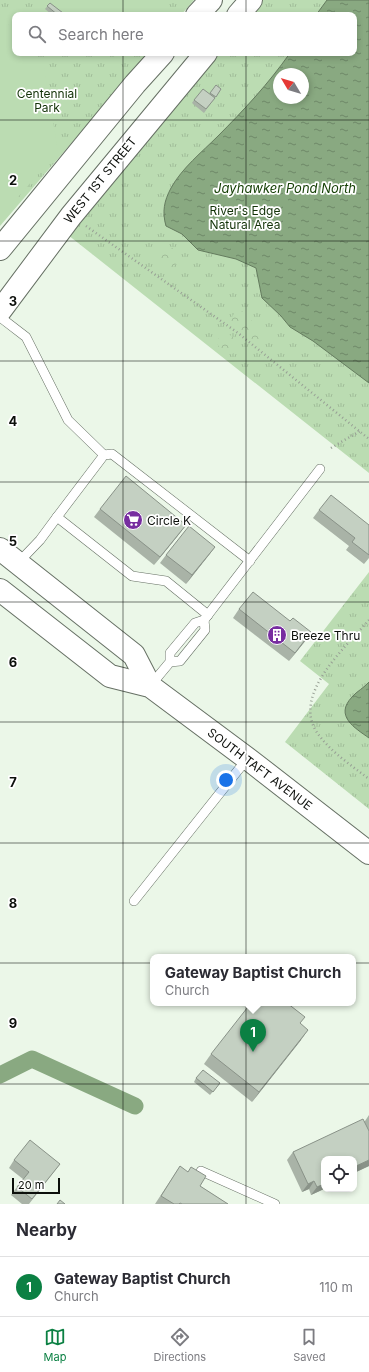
<!DOCTYPE html>
<style>
body{margin:0;font-family:Inter,sans-serif;background:#f7f7f7;color:#2b2b33}
.controls{position:absolute;right:12px;bottom:12px;display:grid;overflow:hidden;border-radius:8px;box-shadow:0 2px 6px #0003}
.controls button{width:36px;height:36px;display:grid;place-items:center;padding:0;border:0;border-bottom:1px solid #e1e1e2;background:#fff;color:#2b2b33;font:20px sans-serif}
.compass{position:absolute;left:273px;top:68px;width:36px;height:36px;border-radius:50%;background:#fff;box-shadow:0 2px 6px #0003;rotate:308deg}
.scale{position:absolute;left:12px;bottom:10px;width:48px;box-sizing:border-box;padding-left:4px;border:2px solid #0c0f0b;border-top:0;font-size:11px;line-height:14px;white-space:nowrap;color:#0c0f0b;-webkit-text-stroke:3px #fff;paint-order:stroke}
.you{position:absolute;left:226px;top:780px;width:14px;height:14px;margin:-10px;border:3px solid #fff;border-radius:50%;background:#1a73e8;box-shadow:0 0 0 6px #1a73e833}
.badge{display:grid;place-items:center;width:26px;height:26px;border-radius:50%;background:#0b8043;color:#fff;font-size:13px;font-weight:700}
.pin{position:absolute;translate:-50% -33px;filter:drop-shadow(0 1px 2px #0008)}
.pin::after{content:'';position:absolute;top:21px;width:14px;height:12px;background:inherit;clip-path:polygon(0 0,100% 0,50% 100%)}
.popup{position:absolute;left:150px;top:954px;width:206px;height:52px;box-sizing:border-box;display:grid;place-content:center;border-radius:8px;background:#fff;filter:drop-shadow(0 1px 3px #0005);font-size:13px;white-space:nowrap;color:#7c7c81}
.popup b{font-size:15px;color:#2b2b33}
.popup::after{content:'';position:absolute;left:50%;top:100%;margin-left:-8px;border:8px solid transparent;border-top-color:#fff}
.list{margin:0;padding:0;list-style:none}
h2{display:flex;justify-content:space-between;align-items:center;height:52px;margin:0;padding:0 16px;font-size:17px}
h2 small{font-size:13px;font-weight:400;color:#7c7c81}
.list li{display:grid;grid-template-columns:26px 1fr auto;gap:12px;align-items:center;box-sizing:border-box;height:60px;padding:0 16px;border-top:1px solid #e1e1e2}
.list b{display:block;font-size:15px;white-space:nowrap}
.list p{margin:0;font-size:13px;white-space:nowrap;color:#7c7c81}
.list em{font-size:13px;font-style:normal;color:#7c7c81}
.icon{flex:none;width:22px;height:22px;fill:none;stroke:currentColor;stroke-width:2;stroke-linecap:round;stroke-linejoin:round}
.map{position:relative;flex:none;width:369px;height:1204px;overflow:hidden}
.search{position:absolute;background:#fff;box-shadow:0 2px 6px #0003;left:12px;right:12px;top:12px;height:44px;display:flex;align-items:center;gap:10px;box-sizing:border-box;padding:0 14px;border-radius:8px;color:#7c7c81;font-size:15px}
.sheet{height:112px;background:#fff}
nav{display:flex;justify-content:space-around;align-items:center;box-sizing:border-box;height:56px;border-top:1px solid #e1e1e2;background:#fff;font-size:11px;color:#7c7c81}
nav a{display:grid;justify-items:center;gap:2px}
nav .on{color:#0b8043}
.map>svg:first-child{display:block}
</style>
<div class="map">
<svg width="369" height="1204" viewBox="0 0 369 1204">
<defs>
<pattern id="grass-tufts" width="24" height="20" patternUnits="userSpaceOnUse"><rect width="24" height="20" fill="#bbdcb2"/><path d="M3 7l-1-3M5 7V3M7 7l1-3M15 17l-1-3M17 17v-4M19 17l1-3" fill="none" stroke="#a0bc98"/></pattern>
<pattern id="forest-crowns" width="20" height="18" patternUnits="userSpaceOnUse"><rect width="20" height="18" fill="#bbdcb2"/><path d="M2 6a3 3 0 1 1 6 0M12 15a3 3 0 1 1 6 0" fill="none" stroke="#a0bc98"/></pattern>
<pattern id="water-ripples" width="26" height="14" patternUnits="userSpaceOnUse"><rect width="26" height="14" fill="#89a981"/><path d="M2 4q2-2 4 0t4 0M15 11q2-2 4 0t4 0" fill="none" stroke="#6e8868"/></pattern>
</defs>
<rect width="100%" height="100%" fill="#ebf7e8"/>
<g fill="url(#grass-tufts)" fill-rule="evenodd">
<polygon points="0,0 194,0 181,15 15,15 15,53 149,53 0,226"/>
<path d="M260 0H369V473L68 235 217 53H354V15H248ZM279 74H303V98H279Z"/>
<polygon points="369,572 369,809 285,742 329,684 300,661"/>
</g>
<g fill="url(#forest-crowns)">
<path d="M168 245 178 252V261L171 270C161 271 159 265 156 256L160 248Z"/>
<polygon points="240,311 245,312 261,332 268,337 265,343 261,346 249,337 241,337 235,333 231,320 233,315"/>
<polygon points="224,333 229,334 238,342 237,351 232,354 223,352 217,344 217,340"/>
</g>
<g fill="#bbdcb2">
<polygon points="43,0 161,0 161,9 156,15 62,15"/>
<polygon points="0,14 15,32 15,53 32,53 44,68 58,151 0,218"/>
<polygon points="110,53 130,53 123,64"/>
</g>
<g fill="url(#water-ripples)" stroke="#647b5e" fill-rule="evenodd">
<path d="M327 0H369V383L313 341 290 327 281 316 262 298 256 268 236 259 198 250 182 234 166 226C162 212 164 201 171 188 182 168 202 152 218 136 244 110 269 83 290 53H354V15H316ZM279 74H303V98H279Z"/>
<path d="M369 682V738C355 728 334 716 352 697 357 691 364 688 369 682Z"/>
</g>
<g fill="none" stroke-linecap="round" stroke-linejoin="round">
<polyline stroke="#89a981" stroke-width="17" points="0,1075 32,1059 135,1106"/>
<g stroke="#667064" stroke-width="10">
<g id="lane">
<polyline points="0,317 26,337 68,420 104,455"/>
<polyline points="57,517 104,455 112,454 250,561"/>
<polyline points="18,563 40,540 57,517 132,576 166,581 208,615"/>
<polyline points="204,620 320,469"/>
<polyline points="150,686 170,662 170,653 195,623 204,620 205,630 180,661 170,662"/>
<polyline points="134,901 247,759"/>
<polyline points="201,1171 275,1204"/>
</g>
</g>
<g stroke="#667064" stroke-width="24">
<g id="secondary">
<polyline points="197,15 211,0"/>
<polyline points="238,15 251,0"/>
<polyline points="0,249 135,84 163,53"/>
<polyline points="0,311 71,216 206,53"/>
<polyline points="0,549 134,655 150,686"/>
<polyline points="0,590 110,676 150,686 252,762 369,853"/>
</g>
</g>
<g stroke="#979f94" stroke-width="2.5" stroke-dasharray="1 3" stroke-linecap="butt">
<polyline points="86,226 238,333 369,439"/>
<polyline points="331,448 360,431"/>
<path d="M369 620C346 647 293 693 316 731 329 751 351 765 369 779"/>
</g>
<use href="#lane" stroke="#fff" stroke-width="9"/>
<use href="#secondary" stroke="#fff" stroke-width="22"/>
</g>
<g fill="#a9b3a7">
<polygon points="50,3 61,15 52,15 45,9"/>
<polygon points="216,85 221,89 204,113 192,103 194,100 210,94"/>
<polygon points="100,509 180,533 154,565 94,517"/>
<polygon points="319,510 369,525 369,558 364,564 346,550 349,546 313,518"/>
<polygon points="215,547 186,584 160,563 166,555"/>
<polygon points="239,609 306,640 289,661 233,618"/>
<polygon points="301,1023 301,1040 252,1102 204,1064 211,1054"/>
<polygon points="196,1078 220,1083 210,1095 194,1082"/>
<polygon points="369,1115 369,1166 354,1173 354,1159 324,1159 324,1189 311,1195 309,1189 302,1192 287,1160 293,1152 365,1121"/>
<polygon points="14,1160 60,1164 29,1204 22,1204 11,1195 23,1179 9,1168"/>
<polygon points="180,1166 200,1186 228,1204 155,1204"/>
</g>
<g fill="#899288">
<polygon points="186,525 180,533 154,565 160,557"/>
<polygon points="215,547 209,555 186,584 192,575"/>
<polygon points="311,632 306,640 289,661 295,653"/>
<polygon points="308,1030 301,1040 252,1102 259,1092"/>
<polygon points="369,1160 369,1166 354,1173 354,1167"/>
<polygon points="314,1181 309,1189 302,1192 308,1184"/>
<polygon points="324,1184 324,1189 311,1195 317,1187"/>
</g>
<g fill="#c4d0c2" stroke="#899288">
<polygon points="50,3 63,13 61,15 58,15 47,6"/>
<polygon points="216,85 221,89 216,97 210,93"/>
<polygon points="203,89 215,98 206,109 194,100"/>
<polygon points="126,476 186,525 160,557 100,509"/>
<polygon points="331,495 369,525 369,555 352,542 355,538 319,510"/>
<polygon points="189,526 215,547 192,575 166,555"/>
<polygon points="253,592 290,621 293,618 311,632 295,653 239,609"/>
<polygon points="251,1003 287,1003 305,1017 300,1023 308,1030 259,1092 211,1054"/>
<polygon points="203,1070 220,1083 213,1092 196,1078"/>
<polygon points="363,1119 369,1131 369,1160 354,1167 354,1159 324,1159 324,1184 317,1187 314,1181 308,1184 293,1152"/>
<polygon points="30,1140 60,1164 32,1199 17,1187 29,1172 14,1160"/>
<polygon points="180,1166 188,1172 191,1167 206,1176 200,1186 228,1204 182,1204 180,1203 179,1204 174,1204 161,1196"/>
<polygon points="60,1200 65,1204 57,1204"/>
</g>
<path fill="none" stroke="#0c0f0b" stroke-width="1" stroke-opacity="0.55" d="M123 0V15M246 0V15M123 53V1204M246 53V1204M0 120H369M0 241H369M0 361H369M0 482H369M0 602H369M0 722H369M0 843H369M0 963H369M0 1084H369"/>
<defs>
<g id="supermarket-disc" transform="scale(1)"><circle r="9.5" fill="#772da0" stroke="#fff"/><path d="M-6-5.5h2.5l.6 2H6L4.5 2H-2.5L-4.4-4H-6ZM-1.5 3.2a1.3 1.3 0 1 0 .1 0ZM3 3.2a1.3 1.3 0 1 0 .1 0Z" fill="#fff"/></g>
<g id="building-disc" transform="scale(1)"><circle r="9.5" fill="#772da0" stroke="#fff"/><path d="M-4-6H4V6H1V3H-1V6H-4ZM-2.5-4.3h1.7v1.8h-1.7ZM.8-4.3h1.7v1.8H.8ZM-2.5-1h1.7V.8h-1.7ZM.8-1h1.7V.8H.8Z" fill="#fff"/></g>
</defs>
<g fill-rule="evenodd">
<use href="#supermarket-disc" x="133" y="520"/>
<use href="#building-disc" x="277" y="635"/>
</g>
<g text-anchor="middle" dominant-baseline="central" stroke-width="3.5" stroke-linejoin="round" paint-order="stroke">
<g font-size="12" fill="#123207" stroke="#fff">
<text x="47" y="93">Centennial<tspan x="47" dy="14">Park</tspan></text>
<text x="245" y="210">River's Edge<tspan x="245" dy="14">Natural Area</tspan></text>
</g>
<g font-size="12" fill="#0c0f0b" stroke="#fff">
<text transform="translate(100 180) rotate(-51)">WEST 1ST STREET</text>
<text transform="translate(260 769) rotate(37)">SOUTH TAFT AVENUE</text>
</g>
<g font-size="12" fill="#0c0f0b" stroke="#fff" text-anchor="start">
<text x="147" y="520">Circle K</text>
<text x="291" y="635">Breeze Thru</text>
</g>
<g font-size="13" font-style="italic" fill="#143f04" stroke="#fff">
<text x="285" y="188">Jayhawker Pond North</text>
</g>
</g>
<g font-size="13" text-anchor="middle" font-weight="bold" fill="#0c0f0b" stroke="#fff" stroke-width="3.5" stroke-linejoin="round" paint-order="stroke">
<text x="13" y="185">2</text>
<text x="13" y="306">3</text>
<text x="13" y="426">4</text>
<text x="13" y="546">5</text>
<text x="13" y="667">6</text>
<text x="13" y="787">7</text>
<text x="13" y="908">8</text>
<text x="13" y="1028">9</text>
</g>
</svg>
<div class="controls">
<button><svg class="icon" aria-label="locate" viewBox="0 0 24 24"><circle cx="12" cy="12" r="6"/><path d="M12 2v4M12 18v4M2 12h4M18 12h4"/></svg></button>
</div>
<svg class="compass" viewBox="-18 -18 36 36"><path d="M0-13l5 13h-10z" fill="#e53935"/><path d="M0 13l5-13h-10z" fill="#7c7c81"/></svg>
<div class="scale">20 m</div>
<div class="you"></div>
<div class="pin badge" style="left:253px;top:1052px">1</div>
<div class="popup"><b>Gateway Baptist Church</b>Church</div>
<div class="search"><svg class="icon" aria-label="search" viewBox="0 0 24 24"><circle cx="10" cy="10" r="6"/><path d="M15 15l6 6"/></svg>Search here</div>
</div>
<section class="sheet">
<h2>Nearby<small></small></h2>
<ul class="list">
<li><span class="badge">1</span><div><b>Gateway Baptist Church</b><p>Church</p></div><em>110 m</em></li>
</ul>
</section>
<nav>
<a class="on"><svg class="icon" aria-label="map" viewBox="0 0 24 24"><path d="M3 6l6-2 6 2 6-2v14l-6 2-6-2-6 2zM9 4v14M15 6v14"/></svg>Map</a>
<a><svg class="icon" aria-label="directions" viewBox="0 0 24 24"><path d="M12 3l9 9-9 9-9-9zM9 14v-3h6M13 9l2 2-2 2"/></svg>Directions</a>
<a><svg class="icon" aria-label="saved" viewBox="0 0 24 24"><path d="M7 4h10v16l-5-4-5 4z"/></svg>Saved</a>
</nav>
